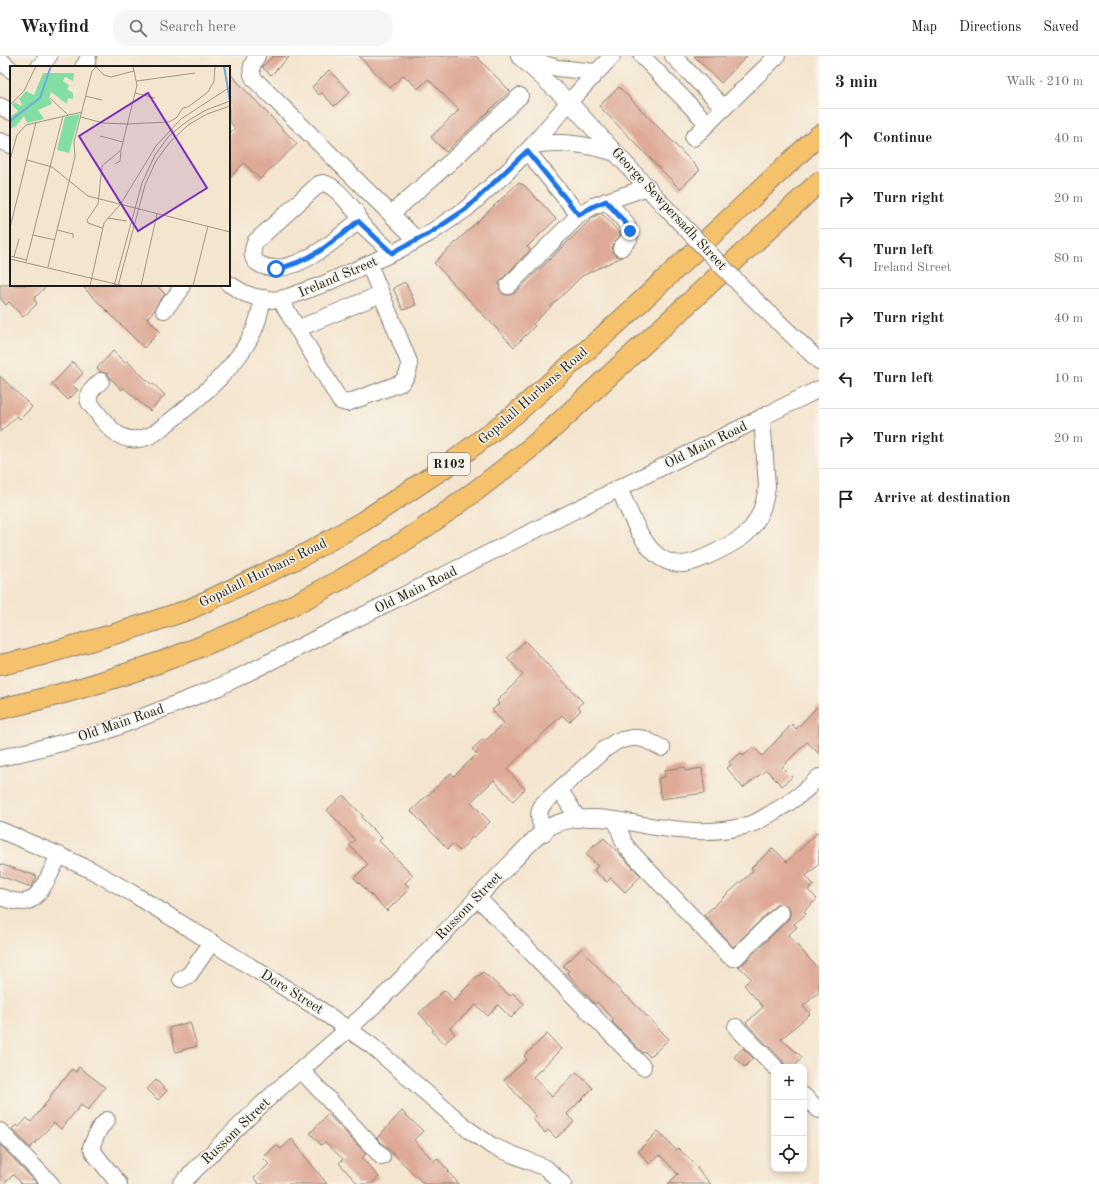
<!DOCTYPE html>
<meta charset="utf-8">
<style>
body{margin:0;font-family:"Old Standard TT",serif;background:#f6f6f6;color:#202124}
.controls{position:absolute;right:12px;bottom:12px;display:grid;overflow:hidden;border-radius:8px;box-shadow:0 2px 6px #0003}
.controls button{width:36px;height:36px;display:grid;place-items:center;padding:0;border:0;border-bottom:1px solid #e0e0e0;background:#fff;color:#202124;font:20px sans-serif}
.stop{position:absolute;width:12px;height:12px;margin:-9px;border:3px solid #1a73e8;border-radius:50%;background:#fff}
.stop.end{background:#1a73e8;border-color:#fff;box-shadow:0 1px 4px #0008}
.list{margin:0;padding:0;list-style:none}
h2{display:flex;justify-content:space-between;align-items:center;height:52px;margin:0;padding:0 16px;font-size:17px}
h2 small{font-size:13px;font-weight:400;color:#757577}
.list li{display:grid;grid-template-columns:26px 1fr auto;gap:12px;align-items:center;box-sizing:border-box;height:60px;padding:0 16px;border-top:1px solid #e0e0e0}
.list b{display:block;font-size:15px;white-space:nowrap}
.list p{margin:0;font-size:13px;white-space:nowrap;color:#757577}
.list em{font-size:13px;font-style:normal;color:#757577}
.icon{flex:none;width:22px;height:22px;fill:none;stroke:currentColor;stroke-width:2;stroke-linecap:round;stroke-linejoin:round}
.map{position:relative;flex:none;width:819px;height:1128px;overflow:hidden}
header{display:flex;align-items:center;gap:24px;box-sizing:border-box;height:56px;padding:0 20px;background:#fff;border-bottom:1px solid #e0e0e0}
header strong{font-size:19px}
nav{display:flex;gap:22px;margin-inline-start:auto;font-size:14px}
.search{width:280px;height:36px;background:#f6f6f6;display:flex;align-items:center;gap:10px;box-sizing:border-box;padding:0 14px;border-radius:16px;color:#757577;font-size:15px}
main{display:flex}
aside{flex:1;background:#fff}
.map>svg:first-child{display:block}
</style>
<header>
<strong>Wayfind</strong>
<div class="search"><svg class="icon" aria-label="search" viewBox="0 0 24 24"><circle cx="10" cy="10" r="6"/><path d="M15 15l6 6"/></svg>Search here</div>
<nav><a>Map</a><a>Directions</a><a>Saved</a></nav>
</header>
<main>
<div class="map">
<svg width="819" height="1128" viewBox="0 0 819 1128">
<rect width="100%" height="100%" fill="#f7f3e8"/>
<filter id="ink" filterUnits="userSpaceOnUse"><feTurbulence type="fractalNoise" baseFrequency=".025" numOctaves="2"/><feDisplacementMap in="SourceGraphic" scale="8" xChannelSelector="R" yChannelSelector="G"/><feConvolveMatrix kernelMatrix="1 2 1 2 8 2 1 2 1" color-interpolation-filters="sRGB"/></filter>
<filter id="wash" filterUnits="userSpaceOnUse"><feTurbulence type="fractalNoise" baseFrequency=".012" numOctaves="4" result="noise"/><feDisplacementMap in="SourceGraphic" scale="16" xChannelSelector="R" yChannelSelector="G"/><feGaussianBlur stdDeviation="0.9" result="paint"/><feColorMatrix in="noise" values="0 0 0 0 0 0 0 0 0 0 0 0 0 0 0 0 0 1.4 0 .05"/><feComposite in="paint" operator="in"/></filter>
<g filter="url(#wash)">
<rect width="100%" height="100%" fill="#f4e5cf"/>
<g id="blocks">
<g fill="#deaa97">
<polygon points="273,0 290,0 271,19 262,11"/>
<polygon points="359,0 476,0 510,35 446,96 431,81 459,54 428,23 418,33 404,19 390,32"/>
<polygon points="694,0 747,0 721,27"/>
<polygon points="329,14 350,36 334,50 322,37 319,39 312,31"/>
<polygon points="229,17 297,88 260,123 244,107 229,123 229,78 235,72 229,65"/>
<polygon points="619,31 700,114 680,133 599,50"/>
<polygon points="518,127 524,129 556,163 527,191 530,194 501,224 499,227 499,232 502,237 505,239 510,239 515,237 592,162 601,157 620,177 620,179 612,190 612,195 615,199 622,201 582,220 533,268 535,270 514,291 434,207"/>
<polygon points="405,226 416,249 403,254 393,232"/>
<polygon points="0,229 48,229 34,242 37,248 23,261 9,246 6,249 0,242"/>
<polygon points="81,229 156,229 165,238 157,248 155,254 147,262 160,275 144,292"/>
<polygon points="113,295 125,307 127,305 152,329 153,328 165,339 150,355 124,332 122,334 110,322 108,318 101,316 97,312"/>
<polygon points="73,306 83,317 72,329 78,334 68,344 52,328"/>
<polygon points="0,320 32,351 20,363 17,360 0,376"/>
<polygon points="525,585 583,646 578,650 581,654 569,666 562,659 507,713 525,733 513,745 494,724 471,746 490,766 473,782 472,781 460,795 452,788 448,793 411,755 451,717 454,720 477,698 472,693 483,683 485,685 504,667 492,654 499,648 497,645 523,619 507,602"/>
<polygon points="819,649 819,698 807,686 782,711 792,721 782,730 766,714 743,732 727,712 731,709 729,706 741,697 743,700 754,691 762,700 792,668 796,673"/>
<polygon points="685,711 685,715 702,712 705,737 661,743 658,722 665,721 664,714"/>
<polygon points="343,739 363,760 362,762 382,782 379,785 413,819 405,827 410,832 387,855 354,822 368,808 349,789 355,784 327,754"/>
<polygon points="819,775 819,808 806,820 814,829 808,834 817,843 804,855 806,858 794,868 797,871 788,879 819,914 819,936 803,950 810,958 781,983 802,1001 794,1011 786,1011 782,1004 746,967 763,951 744,929 751,922 738,910 744,907 788,864 790,859 790,854 787,850 783,848 778,848 775,850 733,891 704,859 753,815 751,812 773,792 787,806"/>
<polygon points="604,782 641,820 625,836 611,822 607,826 594,814 598,810 586,798 595,788 596,789"/>
<polygon points="0,808 37,820 32,829 31,831 0,820"/>
<polygon points="581,893 626,941 627,940 669,983 650,1001 645,996 643,997 612,966 614,964 597,946 595,948 567,917 569,915 563,910"/>
<polygon points="483,916 510,940 513,937 524,948 511,962 498,949 488,960 476,949 450,972 455,978 444,988 432,975 434,974 419,957 445,934 454,945 478,919 479,920"/>
<polygon points="190,966 197,990 176,996 169,972"/>
<polygon points="547,978 561,993 533,1021 552,1041 576,1016 593,1032 567,1058 574,1066 556,1082 548,1074 545,1077 533,1063 536,1060 504,1024 527,1003 524,1000"/>
<polygon points="743,992 753,1002 745,1011 734,1001"/>
<polygon points="79,1011 105,1031 88,1054 81,1049 61,1073 54,1067 30,1092 12,1073 16,1069 19,1071 27,1062 31,1066 51,1041 50,1040 63,1023 64,1024 72,1013 76,1016"/>
<polygon points="156,1024 167,1035 158,1044 147,1033"/>
<polygon points="402,1055 423,1075 414,1084 434,1105 437,1102 449,1115 448,1116 459,1128 424,1128 377,1082"/>
<polygon points="328,1058 366,1098 362,1102 379,1121 371,1128 358,1128 339,1107 343,1103 325,1086 321,1089 310,1077"/>
<polygon points="658,1075 676,1094 678,1092 698,1111 697,1113 711,1128 668,1128 678,1118 660,1099 650,1108 638,1095"/>
<polygon points="292,1083 304,1099 327,1128 259,1128 254,1122 269,1108 263,1102 276,1089 281,1093"/>
<polygon points="0,1089 38,1128 22,1128 13,1119 3,1128 0,1128"/>
</g>
</g>
</g>
<g filter="url(#ink)">
<use href="#blocks" fill-opacity="0" stroke="#888076" stroke-width="1"/>
<g fill="none" stroke-linecap="round" stroke-linejoin="round">
<g stroke="#888076" stroke-width="18">
<g id="minor">
<path d="M257 0C252 8 249 14 254 23L417 184"/>
<polyline points="519,0 569,46 666,152"/>
<polyline points="642,0 708,68"/>
<polyline points="673,0 724,52"/>
<polyline points="523,1 557,12 596,16"/>
<polyline points="0,4 11,14"/>
<polyline points="39,11 49,0"/>
<polyline points="83,11 87,6 88,0"/>
<polyline points="0,50 11,56"/>
<polyline points="693,82 777,0"/>
<polyline points="0,85 11,89"/>
<path d="M533 89C564 84 587 89 616 97"/>
<polyline points="527,95 579,159"/>
<path d="M323 127C337 130 347 147 357 157L359 163 358 165C336 184 291 223 261 209 250 204 252 196 255 186L319 128Z"/>
<path d="M606 145C615 155 633 169 629 183L621 192"/>
<polyline points="391,158 457,100 520,40"/>
<polyline points="358,165 392,197"/>
<polyline points="229,228 244,237 255,241 274,244 288,241 324,228 397,195 430,177 466,153 507,116 533,89 569,46 612,0"/>
<polyline points="508,230 579,159 593,150 648,131"/>
<polyline points="746,235 819,305"/>
<path d="M280 243 340 345 347 347 401 327C407 320 410 315 409 306L369 208"/>
<polyline points="164,254 180,235 182,229"/>
<polyline points="297,273 381,238"/>
<path d="M101 325C95 331 86 337 89 346 107 369 122 396 155 377 191 349 245 308 258 263 260 256 261 249 263 242"/>
<path d="M619 432C629 454 640 488 661 502 667 506 676 508 684 508 698 506 737 487 747 477 759 465 765 447 767 430L762 361"/>
<polyline points="0,702 99,678 219,631 819,333"/>
<polyline points="560,734 578,763"/>
<polyline points="616,764 624,787 630,795 728,899 733,902 737,900 781,857"/>
<polyline points="0,774 54,797 91,814 132,837 319,953 372,990 469,1074 492,1090 546,1112 563,1128"/>
<path d="M544 777C540 766 536 758 543 748L605 693 617 685 632 682H638L644 683 662 692"/>
<path d="M0 841C7 843 15 846 22 846 40 847 52 813 59 799"/>
<polyline points="477,841 643,1011"/>
<polyline points="181,923 189,919 212,886"/>
<polyline points="736,971 775,1011"/>
<polyline points="301,1014 382,1101"/>
<polyline points="804,1040 819,1054"/>
<polyline points="107,1064 99,1073 91,1091 94,1097 119,1128"/>
<polyline points="0,1075 51,1128"/>
<path d="M181 1128C214 1095 247 1061 282 1030 323 995 364 961 402 922 439 883 475 843 513 805 524 794 541 774 555 768 584 757 614 763 643 769 679 775 718 780 754 767 761 764 768 759 775 755 792 746 806 735 819 721"/>
</g>
</g>
<g stroke="#888076" stroke-width="22">
<g id="major">
<polyline points="0,609 28,603 121,576 188,554 300,501 362,466 447,410 515,358 621,264 819,79"/>
<path d="M0 653C151 619 299 558 427 470 463 445 500 417 534 389 564 363 592 335 622 308 688 248 754 187 819 126"/>
</g>
</g>
<use href="#minor" stroke="#fff" stroke-width="16"/>
<use href="#major" stroke="#f5c16b" stroke-width="20"/>
<g stroke="#888076" stroke-width="18" stroke-linecap="butt">
<polyline id="minor-bridge" points="666,152 746,235"/>
</g>
<use href="#minor-bridge" stroke="#fff" stroke-width="16"/>
</g>
</g>
<g fill="none" stroke-linecap="round" stroke-linejoin="round" filter="url(#ink)">
<path stroke="#1a73e8" stroke-width="5" d="M276 213C310 206 332 187 358 165L392 197 430 177 466 153 527 95 579 159 594 150 606 145 628 170 630 175"/>
</g>
<g text-anchor="middle" dominant-baseline="central" stroke-width="3" stroke-linejoin="round" paint-order="stroke">
<rect fill="#f7f3e8" stroke="#5e5c59" stroke-width="1" x="428" y="397" width="42" height="22" rx="3"/>
<g font-size="13" font-weight="bold" fill="#1c1c1c">
<text x="449" y="408">R102</text>
</g>
<g font-size="14" fill="#1c1c1c" stroke="#f7f3e8">
<text transform="translate(669 153) rotate(47)">George Sewpersadh Street</text>
<text transform="translate(338 221) rotate(-23)">Ireland Street</text>
<text transform="translate(533 340) rotate(-41)">Gopalall Hurbans Road</text>
<text transform="translate(706 389) rotate(-26)">Old Main Road</text>
<text transform="translate(263 517) rotate(-26)">Gopalall Hurbans Road</text>
<text transform="translate(416 534) rotate(-26)">Old Main Road</text>
<text transform="translate(121 667) rotate(-19)">Old Main Road</text>
<text transform="translate(469 850) rotate(-46)">Russom Street</text>
<text transform="translate(292 936) rotate(32)">Dore Street</text>
<text transform="translate(236 1075) rotate(-44)">Russom Street</text>
</g>
</g>
<g transform="translate(10 10)">
<rect width="220" height="220" fill="#f4e5cf"/>
<path d="M33 7H64L63 15 55 11 53 15 59 19 57 23 63 27V33L58 32 57 38 41 26 39 32 42 38 28 44 34 53 17 57 14 50 6 60 0 63V51L8 45 2 39 5 36 11 40 12 38 9 33 16 25 24 29ZM70 48 59 87 47 84 55 51Z" fill="#83dea4"/>
<path fill="none" stroke="#6fa8de" stroke-width="2" d="M214 0 220 35M0 55 30 32 41 0"/>
<path fill="none" stroke="#9e9587" stroke-width="1" d="M127 15 185 7M125 27 145 32M75 30 92 34M40 32 58 49M0 39 14 25 26 0M71 51 93 57 117 58 159 56 166 52 173 42 178 41 198 26 204 15 205 0M90 70 113 76M0 94 7 69 16 59 72 46M17 94 42 101 78 130 220 166M105 98 110 95 111 85M97 152 117 155M0 162 26 56M92 162 78 157 77 154 88 138 92 100 111 84 127 19 123 0M47 164 63 168V172M23 169 45 174M0 190 17 194M4 191 9 173M0 193 114 220M16 196 53 50M38 201 65 91 64 76 82 5 86 1 94 9 101 11 124 5M80 220 94 157 110 139 146 80 171 53 220 21M104 220 132 117 145 89 159 70 176 56 196 44 220 35M108 220 135 119 146 95 160 76 178 59 197 48 220 40M131 220 147 148M183 220 198 160"/>
<path fill="#7b2cbf" fill-opacity="0.15" stroke="#7b2cbf" stroke-width="2" d="M138 27 197 122 128 165 69 70Z"/>
<rect width="220" height="220" fill="none" stroke="#1c1c1c" stroke-width="2"/>
</g>
</svg>
<div class="controls">
<button>+</button>
<button>−</button>
<button><svg class="icon" aria-label="locate" viewBox="0 0 24 24"><circle cx="12" cy="12" r="6"/><path d="M12 2v4M12 18v4M2 12h4M18 12h4"/></svg></button>
</div>
<div class="stop" style="left:276px;top:213px"></div>
<div class="stop end" style="left:630px;top:175px"></div>
</div>
<aside>
<h2>3 min<small>Walk · 210 m</small></h2>
<ul class="list">
<li><svg class="icon" aria-label="ahead" viewBox="0 0 24 24"><path d="M12 20V5M6 11l6-6 6 6"/></svg><div><b>Continue</b></div><em>40 m</em></li>
<li><svg class="icon" aria-label="right" viewBox="0 0 24 24"><path d="M7 20v-9h11M14 6l5 5-5 5"/></svg><div><b>Turn right</b></div><em>20 m</em></li>
<li><svg class="icon" aria-label="left" viewBox="0 0 24 24"><path d="M17 20v-9H6M10 6l-5 5 5 5"/></svg><div><b>Turn left</b><p>Ireland Street</p></div><em>80 m</em></li>
<li><svg class="icon" aria-label="right" viewBox="0 0 24 24"><path d="M7 20v-9h11M14 6l5 5-5 5"/></svg><div><b>Turn right</b></div><em>40 m</em></li>
<li><svg class="icon" aria-label="left" viewBox="0 0 24 24"><path d="M17 20v-9H6M10 6l-5 5 5 5"/></svg><div><b>Turn left</b></div><em>10 m</em></li>
<li><svg class="icon" aria-label="right" viewBox="0 0 24 24"><path d="M7 20v-9h11M14 6l5 5-5 5"/></svg><div><b>Turn right</b></div><em>20 m</em></li>
<li><svg class="icon" aria-label="arrive" viewBox="0 0 24 24"><path d="M6 21V4h12l-3 4 3 4H6"/></svg><div><b>Arrive at destination</b></div></li>
</ul>
</aside>
</main>
